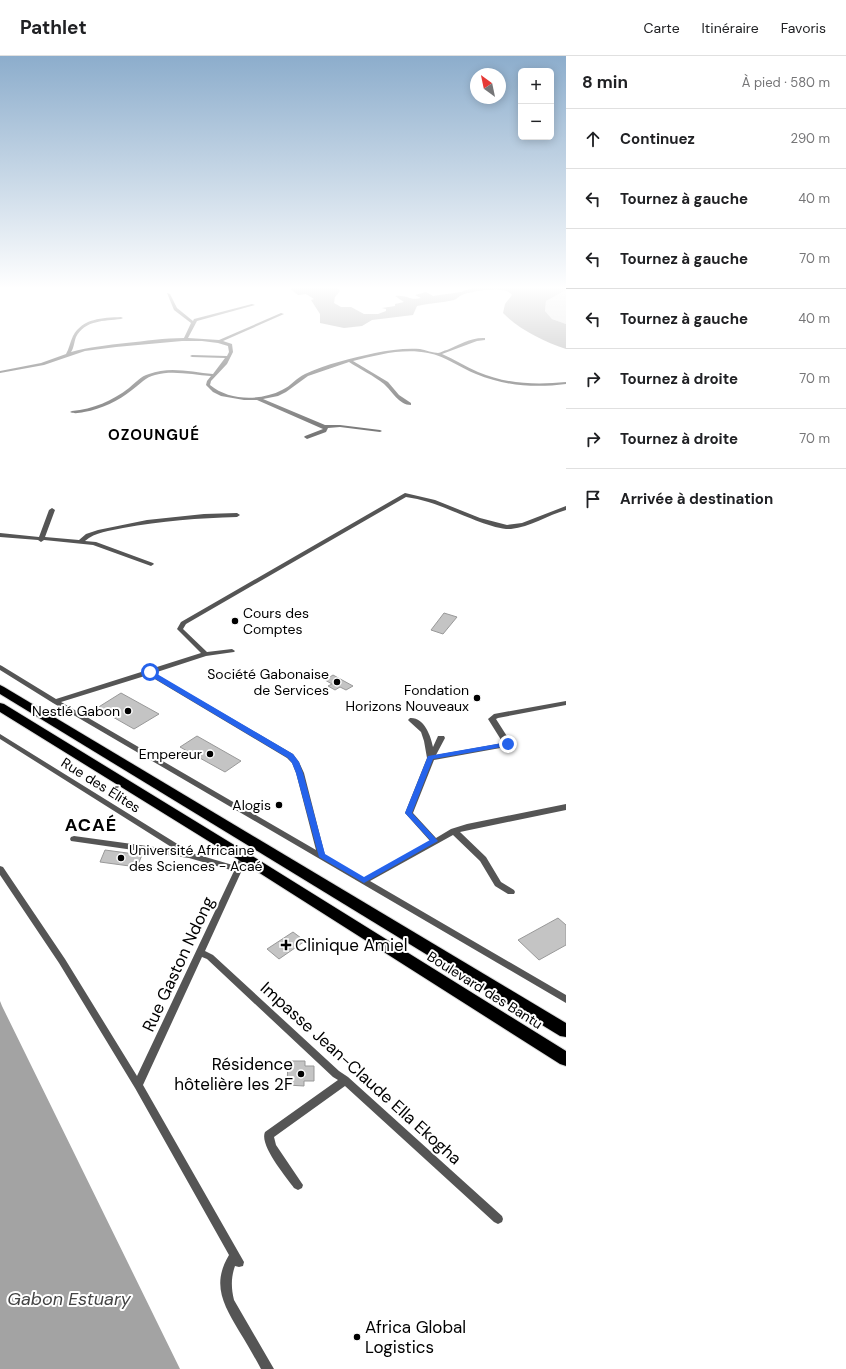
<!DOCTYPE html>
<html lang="fr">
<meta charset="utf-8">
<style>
body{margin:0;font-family:"DM Sans",sans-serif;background:#f2f2f2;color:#202124}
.controls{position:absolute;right:12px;top:12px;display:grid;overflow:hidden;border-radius:6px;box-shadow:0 2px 10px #0003}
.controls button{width:36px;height:36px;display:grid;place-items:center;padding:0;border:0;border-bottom:1px solid #e0e0e0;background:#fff;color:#202124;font:20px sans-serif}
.compass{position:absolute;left:470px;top:12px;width:36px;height:36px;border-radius:50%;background:#fff;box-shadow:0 2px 10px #0003;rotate:327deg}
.stop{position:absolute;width:12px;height:12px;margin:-9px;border:3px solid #2563eb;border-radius:50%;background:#fff}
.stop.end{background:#2563eb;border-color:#fff;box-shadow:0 1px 4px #0008}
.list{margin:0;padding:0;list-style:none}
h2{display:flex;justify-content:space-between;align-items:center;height:52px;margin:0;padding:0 16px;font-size:17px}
h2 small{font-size:13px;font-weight:400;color:#757577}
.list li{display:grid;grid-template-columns:26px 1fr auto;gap:12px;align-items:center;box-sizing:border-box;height:60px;padding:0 16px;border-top:1px solid #e0e0e0}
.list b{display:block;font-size:15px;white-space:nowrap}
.list em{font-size:13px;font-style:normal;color:#757577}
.icon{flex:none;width:22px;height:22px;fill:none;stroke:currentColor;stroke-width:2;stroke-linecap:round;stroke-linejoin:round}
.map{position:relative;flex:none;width:566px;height:1313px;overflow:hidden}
header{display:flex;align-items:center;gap:24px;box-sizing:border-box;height:56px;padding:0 20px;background:#fff;border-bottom:1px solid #e0e0e0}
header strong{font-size:19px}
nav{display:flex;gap:22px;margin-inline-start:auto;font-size:14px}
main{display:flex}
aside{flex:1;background:#fff}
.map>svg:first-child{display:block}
</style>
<header>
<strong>Pathlet</strong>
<nav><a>Carte</a><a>Itinéraire</a><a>Favoris</a></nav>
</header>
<main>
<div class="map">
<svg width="566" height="1313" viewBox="0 0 566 1313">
<rect width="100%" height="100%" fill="#fff"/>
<polygon fill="#dcdcdc" points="566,234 566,268 552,263 545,255 546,245"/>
<g fill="#a3a3a3">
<path d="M310 230H337L340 235 335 241 334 247 341 251H351L364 258H378L386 255V253L382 252 395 250V248L404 246 395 240C407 238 410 245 421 242L415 239 426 236 433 240 461 236 478 230H566V234L546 245 545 255 552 263 566 268V293C543 285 520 274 503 257L505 248 512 239C506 229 472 235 462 239 459 240 457 243 454 244 442 247 429 247 417 250L413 259 372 264 362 270 344 272 320 267V258L311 244 314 243 306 238 298 239 290 233Z"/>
<polygon points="0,945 2,950 180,1313 0,1313"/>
</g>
<g fill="#c4c4c4" stroke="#999">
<polygon points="444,557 457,561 443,578 431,574"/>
<polygon points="333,619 353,630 346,634 340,631 335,634 328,630 332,628 325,624"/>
<polygon points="121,637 159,658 134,673 97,652"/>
<polygon points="197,680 241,705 225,716 180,691"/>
<polygon points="105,794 142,799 137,811 100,806"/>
<polygon points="558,862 566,869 566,889 539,904 518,884"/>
<polygon points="293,876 305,885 279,903 267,893"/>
<polygon points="288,1005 305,1005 305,1010 314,1010 314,1025 304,1025 304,1030 287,1029"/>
</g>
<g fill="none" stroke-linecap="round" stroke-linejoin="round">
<g stroke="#dbdbdb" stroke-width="2">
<g id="highway">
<polygon points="0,629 4,631 566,967 566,981 560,980 0,638"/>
<polygon points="0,647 4,648 249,798 566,995 566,1010 560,1008 239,804 0,656"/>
</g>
</g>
<g fill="#555" fill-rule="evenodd">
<path d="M167 237 170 238 177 252 193 265 194 263 252 248 255 249 197 265 188 282 219 284 281 257 284 258 223 285 232 288 233 296 227 308 211 325 210 329C229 345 261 345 282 334 291 330 296 322 305 318 326 308 352 302 375 297 390 294 405 292 420 293 425 294 434 297 438 297 441 297 444 294 447 294 458 289 472 281 485 282V284L477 285 442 298C454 303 466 311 478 316 506 328 536 329 566 326V328C535 332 505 330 476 318 460 312 446 300 428 297 403 292 377 299 353 305L388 326 399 339 411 347V349C399 349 392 335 384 328 374 320 360 313 349 306L308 320 286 336 278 340 263 343 325 369H340L380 374 382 375 380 376 340 371 328 372 326 376 307 383 304 381 305 380 323 373 257 344H244L221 340 213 336 206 329 207 325 211 320C193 319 173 314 155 319 146 321 140 328 132 334 118 345 102 353 84 356 79 357 74 358 70 356L72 355C93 353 112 345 129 332 135 327 141 320 149 318 169 310 192 316 213 318L225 302 192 301 190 300 192 299 227 300 229 296 228 290 218 287 202 285H182L116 291 85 295 44 309 0 317V315L41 307 66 298C69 293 70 286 73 280 83 262 102 262 121 261L123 262 121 263C104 265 85 264 76 281 74 286 74 292 71 296 89 291 108 289 126 287 145 285 165 282 184 282L191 267 174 254Z"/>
<path d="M405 437 435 444 480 462 507 469 522 467 566 450V454C548 459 530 471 511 473 495 474 466 460 450 454 436 448 421 443 406 441L186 568 183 573 207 596 232 593 235 595 234 596 206 600 154 617 293 698 299 706 304 717 325 799 364 822 430 785 405 757 427 702 424 685 421 676 410 666 408 664 410 662C424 661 431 680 433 691L438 680H444L445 682 436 699 503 687 488 663 494 658 566 645V649L498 662 496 663 512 688 511 690 434 704 413 757 436 782 451 773 467 768 566 748V754L460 776 486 801 501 826 514 834 515 836 514 838H508L495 830 480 805 453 779 370 825 566 939V947L53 647 0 614V609L2 610 56 643 201 597 177 573 181 566ZM148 619 287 702 292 707 296 717 316 794 61 646Z"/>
<path d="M52 452 55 454 45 481 79 484 86 478 98 474 147 464 204 458 237 457 240 459 237 461C199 462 161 465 123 472 110 475 95 476 85 485L96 486 153 507 154 508 151 510 93 489 44 484 41 486 38 484 0 481V477L39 481 49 454Z"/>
<path d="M0 678 192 797 236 810 241 799H247L248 801 205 895 213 899 339 1015 348 1021 502 1160 503 1163 502 1166 498 1168 494 1166 345 1030 274 1081 276 1089 303 1129 302 1132 298 1134 294 1132C286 1121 259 1089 265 1076L338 1024 333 1021 207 903 202 901 143 1029 244 1206 243 1210 239 1211 235 1210C231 1221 231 1232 234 1244L274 1313H261C254 1300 247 1288 239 1275 224 1249 211 1229 229 1199L135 1032 59 907 0 819V810L3 811 65 903 137 1020 234 815 189 802 71 785 70 783 71 781 74 780 176 794 0 683Z"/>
</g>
<use href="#highway" fill="#000" fill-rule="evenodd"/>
</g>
<linearGradient id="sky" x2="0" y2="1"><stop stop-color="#8cadcc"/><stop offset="0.56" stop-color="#fff"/><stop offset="1" stop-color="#fff" stop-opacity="0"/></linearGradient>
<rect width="566" height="414" fill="url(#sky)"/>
<polygon fill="#2563eb" points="147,615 152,615 293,698 299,706 303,717 325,798 364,821 430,784 405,757 428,700 508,686 511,688 508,690 433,703 412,757 438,785 364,827 319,801 296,717 292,707 288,702 147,618"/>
<g fill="#000" stroke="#fff" stroke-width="1.5">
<circle cx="235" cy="565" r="4"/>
<circle cx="337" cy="626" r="4"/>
<circle cx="477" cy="642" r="4"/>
<circle cx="128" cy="655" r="4"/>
<circle cx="210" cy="698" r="4"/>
<circle cx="279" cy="749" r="4"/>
<circle cx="121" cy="802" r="4"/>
<path d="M284 883h4v4h4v4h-4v4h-4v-4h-4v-4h4z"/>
<circle cx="301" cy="1018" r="4"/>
<circle cx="357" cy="1281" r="4"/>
</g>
<g text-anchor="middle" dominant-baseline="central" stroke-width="4" stroke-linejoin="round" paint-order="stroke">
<g font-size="14" fill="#000" stroke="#fff" text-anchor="end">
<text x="243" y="557" text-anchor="start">Cours des<tspan x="243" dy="16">Comptes</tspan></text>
<text x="329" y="618">Société Gabonaise<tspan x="329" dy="16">de Services</tspan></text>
<text x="469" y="634">Fondation<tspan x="469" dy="16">Horizons Nouveaux</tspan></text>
<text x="120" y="655">Nestlé Gabon</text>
<text x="202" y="698">Empereur</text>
<text x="271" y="749">Alogis</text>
<text x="129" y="794" text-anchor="start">Université Africaine<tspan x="129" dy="16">des Sciences - Acaé</tspan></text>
</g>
<g font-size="14" fill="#000" stroke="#fff">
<text transform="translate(101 729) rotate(32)">Rue des Élites</text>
<text transform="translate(485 934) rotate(32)">Boulevard des Bantu</text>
</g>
<g font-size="15" font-weight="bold" letter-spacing="1" fill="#000" stroke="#fff">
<text x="154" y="379">OZOUNGUÉ</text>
</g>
<g font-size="17" fill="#000" stroke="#fff" text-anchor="start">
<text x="295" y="889">Clinique Amiel</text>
<text x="293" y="1008" text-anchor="end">Résidence<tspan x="293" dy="20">hôtelière les 2F</tspan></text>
<text x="365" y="1271">Africa Global<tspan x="365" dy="20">Logistics</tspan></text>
</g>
<g font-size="17" fill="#000" stroke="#fff">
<text transform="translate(178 908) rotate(-65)">Rue Gaston Ndong</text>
<text transform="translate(361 1017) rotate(42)">Impasse Jean-Claude Ella Ekogha</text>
</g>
<g font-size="18" font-weight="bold" letter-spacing="1" fill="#000" stroke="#fff">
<text x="91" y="769">ACAÉ</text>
</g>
<g font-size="18" font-style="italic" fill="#444" stroke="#fff">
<text x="69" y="1243">Gabon Estuary</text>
</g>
</g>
</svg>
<div class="controls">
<button>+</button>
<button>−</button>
</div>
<svg class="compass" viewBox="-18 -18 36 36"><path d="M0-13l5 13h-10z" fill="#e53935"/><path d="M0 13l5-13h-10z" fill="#757577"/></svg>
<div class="stop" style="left:150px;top:616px"></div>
<div class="stop end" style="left:508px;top:688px"></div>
</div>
<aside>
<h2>8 min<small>À pied · 580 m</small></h2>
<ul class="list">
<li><svg class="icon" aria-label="ahead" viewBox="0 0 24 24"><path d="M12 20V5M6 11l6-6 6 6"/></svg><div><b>Continuez</b></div><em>290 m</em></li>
<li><svg class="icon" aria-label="left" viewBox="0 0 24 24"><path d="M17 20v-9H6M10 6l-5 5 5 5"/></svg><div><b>Tournez à gauche</b></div><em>40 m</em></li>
<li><svg class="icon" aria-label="left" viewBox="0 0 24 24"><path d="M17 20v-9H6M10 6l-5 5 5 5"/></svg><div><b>Tournez à gauche</b></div><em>70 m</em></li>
<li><svg class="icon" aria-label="left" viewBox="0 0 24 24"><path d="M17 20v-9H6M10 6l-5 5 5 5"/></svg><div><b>Tournez à gauche</b></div><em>40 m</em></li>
<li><svg class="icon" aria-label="right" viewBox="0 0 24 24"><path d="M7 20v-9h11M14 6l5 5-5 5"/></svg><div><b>Tournez à droite</b></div><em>70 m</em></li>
<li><svg class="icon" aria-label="right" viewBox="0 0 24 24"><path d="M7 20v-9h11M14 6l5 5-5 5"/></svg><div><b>Tournez à droite</b></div><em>70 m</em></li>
<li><svg class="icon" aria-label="arrive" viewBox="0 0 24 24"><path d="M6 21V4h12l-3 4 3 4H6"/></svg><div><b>Arrivée à destination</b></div></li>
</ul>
</aside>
</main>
